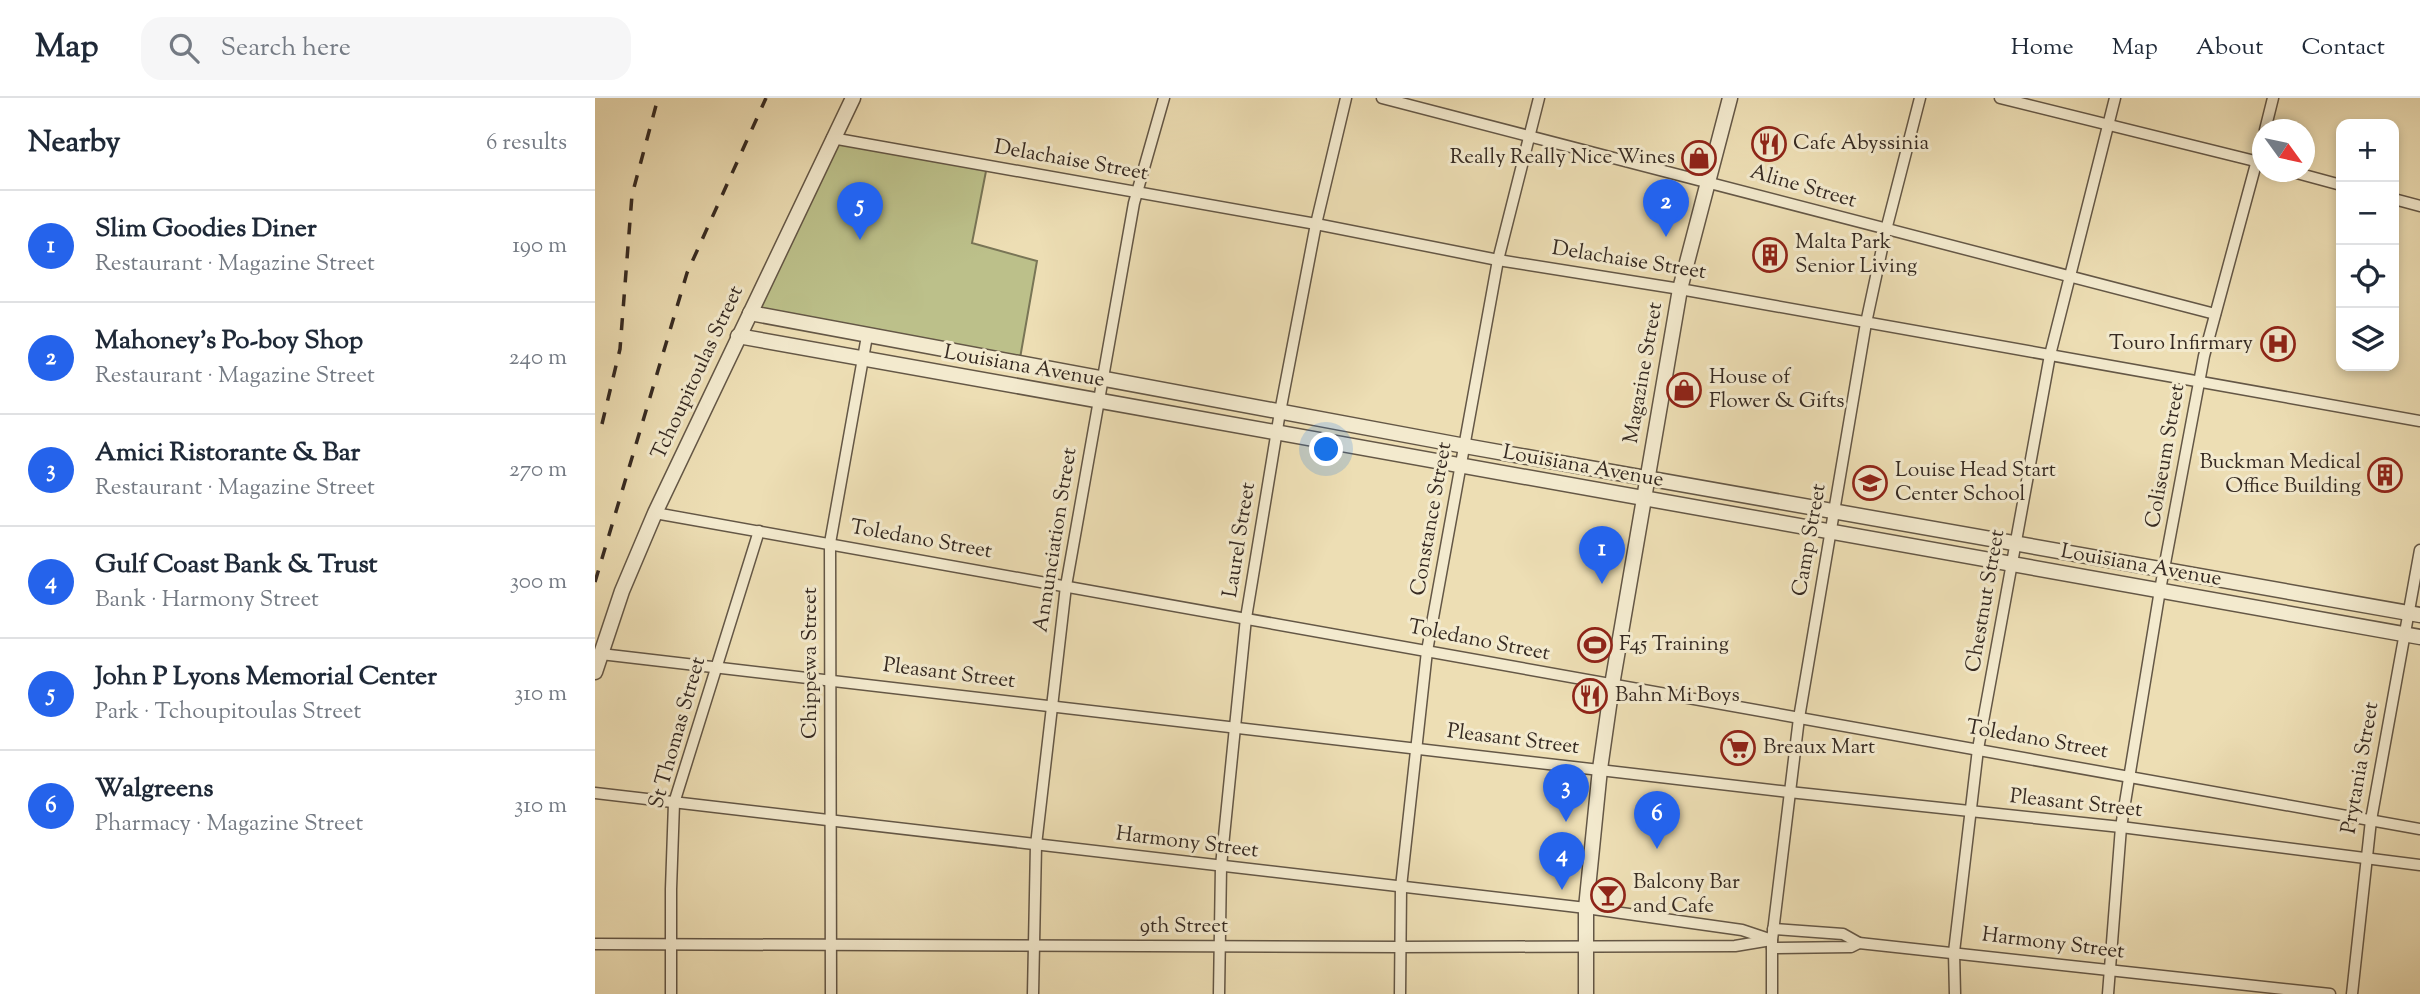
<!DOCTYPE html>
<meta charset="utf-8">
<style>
body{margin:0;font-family:"Sorts Mill Goudy",serif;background:#f6f6f7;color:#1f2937}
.controls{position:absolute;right:21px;top:21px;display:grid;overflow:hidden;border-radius:14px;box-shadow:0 4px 10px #0003}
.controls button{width:63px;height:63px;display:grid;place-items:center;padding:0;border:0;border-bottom:2px solid #e0e1e3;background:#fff;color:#1f2937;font:35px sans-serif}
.compass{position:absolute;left:1657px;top:21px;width:63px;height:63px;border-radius:50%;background:#fff;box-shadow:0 4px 10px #0003;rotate:123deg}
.you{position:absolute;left:732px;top:352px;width:24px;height:24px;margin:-18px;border:5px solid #fff;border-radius:50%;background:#1a73e8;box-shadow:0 0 0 10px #1a73e833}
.badge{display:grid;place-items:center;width:46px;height:46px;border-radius:50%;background:#2563eb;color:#fff;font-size:23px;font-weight:700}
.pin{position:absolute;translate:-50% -58px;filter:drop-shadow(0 2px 4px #0008)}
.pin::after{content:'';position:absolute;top:37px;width:24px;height:21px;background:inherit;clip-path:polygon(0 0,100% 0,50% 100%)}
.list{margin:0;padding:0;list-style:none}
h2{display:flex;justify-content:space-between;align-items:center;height:91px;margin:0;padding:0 28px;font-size:30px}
h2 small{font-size:23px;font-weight:400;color:#747a83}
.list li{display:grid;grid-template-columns:46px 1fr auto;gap:21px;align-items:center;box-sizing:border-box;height:112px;padding:0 28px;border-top:2px solid #e0e1e3}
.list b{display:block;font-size:26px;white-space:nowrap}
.list p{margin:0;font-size:23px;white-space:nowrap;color:#747a83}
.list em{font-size:23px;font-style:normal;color:#747a83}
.icon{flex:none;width:38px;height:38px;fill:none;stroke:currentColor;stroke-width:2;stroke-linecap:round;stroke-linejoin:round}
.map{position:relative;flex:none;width:1825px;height:896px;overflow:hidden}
header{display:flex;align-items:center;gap:42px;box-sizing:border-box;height:98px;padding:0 35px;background:#fff;border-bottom:2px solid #e0e1e3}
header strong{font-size:33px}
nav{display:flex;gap:38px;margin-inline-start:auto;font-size:24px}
.search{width:490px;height:63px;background:#f6f6f7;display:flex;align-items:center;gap:18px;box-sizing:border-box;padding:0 24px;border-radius:21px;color:#747a83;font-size:26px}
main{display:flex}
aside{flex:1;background:#fff}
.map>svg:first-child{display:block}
</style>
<header>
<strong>Map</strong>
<div class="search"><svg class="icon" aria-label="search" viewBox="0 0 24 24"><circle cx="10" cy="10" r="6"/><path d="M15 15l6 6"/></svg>Search here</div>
<nav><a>Home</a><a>Map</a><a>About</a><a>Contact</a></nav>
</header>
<main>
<aside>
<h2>Nearby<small>6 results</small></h2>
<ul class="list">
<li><span class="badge">1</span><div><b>Slim Goodies Diner</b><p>Restaurant · Magazine Street</p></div><em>190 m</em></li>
<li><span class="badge">2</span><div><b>Mahoney's Po-boy Shop</b><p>Restaurant · Magazine Street</p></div><em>240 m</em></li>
<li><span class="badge">3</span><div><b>Amici Ristorante &amp; Bar</b><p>Restaurant · Magazine Street</p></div><em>270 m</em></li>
<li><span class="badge">4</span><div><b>Gulf Coast Bank &amp; Trust</b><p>Bank · Harmony Street</p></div><em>300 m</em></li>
<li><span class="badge">5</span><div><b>John P Lyons Memorial Center</b><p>Park · Tchoupitoulas Street</p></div><em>310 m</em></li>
<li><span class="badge">6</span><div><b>Walgreens</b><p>Pharmacy · Magazine Street</p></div><em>310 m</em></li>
</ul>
</aside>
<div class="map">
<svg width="1825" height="896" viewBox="0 0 1825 896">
<rect width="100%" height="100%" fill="#eddeb4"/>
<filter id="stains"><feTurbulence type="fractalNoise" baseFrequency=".00286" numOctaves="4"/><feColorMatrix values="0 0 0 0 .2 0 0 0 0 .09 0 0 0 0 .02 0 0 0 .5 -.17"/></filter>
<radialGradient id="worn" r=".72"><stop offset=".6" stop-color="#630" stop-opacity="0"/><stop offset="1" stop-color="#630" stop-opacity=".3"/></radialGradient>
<polygon fill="#bcc08a" stroke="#797556" stroke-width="2" points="237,40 392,68 377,145 442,163 424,266 155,215"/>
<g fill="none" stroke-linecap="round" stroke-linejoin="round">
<g stroke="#645746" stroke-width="13">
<g id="minor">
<polyline points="787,0 1620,216"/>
<polyline points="1405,0 1668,65"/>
<polyline points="1670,32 1678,0"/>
<polyline points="237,40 721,126 903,162 1085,191 1825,323"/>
<polyline points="1698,74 1746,87"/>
<polyline points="1799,101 1825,108"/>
<polyline points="60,415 1825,731"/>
<polyline points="6,556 1194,694 1526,729 1825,767"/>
<polyline points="0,695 991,810 1147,832 1177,842"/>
<polyline points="1178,831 1248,836 1264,845"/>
<polyline points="0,846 805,849 1140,848 1176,842"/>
<polyline points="1177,850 1256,849 1264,845 1735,896"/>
<polyline points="76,896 76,791 79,705 164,433"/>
<polyline points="236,896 235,445 272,238"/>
<polyline points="438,896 441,747 471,488 539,105 569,0"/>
<polyline points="624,896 626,768 651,520 685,314 721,126 751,0"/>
<polyline points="805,896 806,789 832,553 903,162 944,0"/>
<polyline points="1177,896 1177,842 1204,620 1271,225 1291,132 1325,0"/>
<polyline points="1360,896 1359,854 1383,651 1455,257 1520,0"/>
<polyline points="1513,896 1526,729 1565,492 1609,258 1668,40"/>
<polyline points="1757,896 1776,722 1825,452"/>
</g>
</g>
<g stroke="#645746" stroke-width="17">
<g id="tertiary">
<polyline points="155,215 870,348 1825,517"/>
<polyline points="143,238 1825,539"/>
<polyline points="0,574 27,493 60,415 258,0"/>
<polyline points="991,896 991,810 1005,671 1017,587 1085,191 1135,0"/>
</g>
</g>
<use href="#minor" stroke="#f3eace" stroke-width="10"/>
<use href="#tertiary" stroke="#f3eace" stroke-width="14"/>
<g stroke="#362a22" stroke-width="3.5" stroke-dasharray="12 12" stroke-linecap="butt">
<polyline points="7,326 25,251 37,97 63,0"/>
<polyline points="0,484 92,175 171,0"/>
</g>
</g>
<defs>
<g id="restaurant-ring" transform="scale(1.75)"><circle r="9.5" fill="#f3eace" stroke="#8f2418" stroke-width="1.5"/><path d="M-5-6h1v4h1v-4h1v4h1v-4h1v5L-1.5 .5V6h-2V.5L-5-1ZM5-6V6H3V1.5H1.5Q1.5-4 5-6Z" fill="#8f2418"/></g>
<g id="shop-ring" transform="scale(1.75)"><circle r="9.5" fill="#f3eace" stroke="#8f2418" stroke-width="1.5"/><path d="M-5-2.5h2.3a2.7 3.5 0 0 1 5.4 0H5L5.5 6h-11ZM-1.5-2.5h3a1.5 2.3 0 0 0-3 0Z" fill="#8f2418"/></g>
<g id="building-ring" transform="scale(1.75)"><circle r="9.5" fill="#f3eace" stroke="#8f2418" stroke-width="1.5"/><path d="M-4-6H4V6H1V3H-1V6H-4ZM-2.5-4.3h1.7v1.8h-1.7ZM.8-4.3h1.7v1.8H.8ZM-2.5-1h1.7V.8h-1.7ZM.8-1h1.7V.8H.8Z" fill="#8f2418"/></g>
<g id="hospital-ring" transform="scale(1.75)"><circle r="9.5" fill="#f3eace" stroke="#8f2418" stroke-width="1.5"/><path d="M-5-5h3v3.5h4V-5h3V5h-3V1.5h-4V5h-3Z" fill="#8f2418"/></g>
<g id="school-ring" transform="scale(1.75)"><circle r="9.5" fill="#f3eace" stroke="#8f2418" stroke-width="1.5"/><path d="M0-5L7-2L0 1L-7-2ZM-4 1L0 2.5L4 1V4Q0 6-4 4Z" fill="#8f2418"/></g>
<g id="stadium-ring" transform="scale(1.75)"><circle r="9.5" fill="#f3eace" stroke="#8f2418" stroke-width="1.5"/><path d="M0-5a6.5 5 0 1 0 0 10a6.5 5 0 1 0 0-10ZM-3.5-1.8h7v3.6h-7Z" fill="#8f2418"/></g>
<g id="supermarket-ring" transform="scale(1.75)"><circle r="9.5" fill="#f3eace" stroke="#8f2418" stroke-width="1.5"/><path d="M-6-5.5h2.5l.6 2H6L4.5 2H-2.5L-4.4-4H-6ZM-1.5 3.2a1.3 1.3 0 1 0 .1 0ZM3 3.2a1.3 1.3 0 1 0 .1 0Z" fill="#8f2418"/></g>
<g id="bar-ring" transform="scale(1.75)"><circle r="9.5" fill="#f3eace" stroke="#8f2418" stroke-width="1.5"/><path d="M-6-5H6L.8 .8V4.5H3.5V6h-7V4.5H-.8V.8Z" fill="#8f2418"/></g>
</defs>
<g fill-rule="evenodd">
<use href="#restaurant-ring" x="1174" y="46"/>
<use href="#shop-ring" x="1104" y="60"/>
<use href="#building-ring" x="1175" y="157"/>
<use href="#hospital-ring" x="1683" y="246"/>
<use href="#shop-ring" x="1089" y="292"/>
<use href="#building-ring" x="1790" y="377"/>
<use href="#school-ring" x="1275" y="385"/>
<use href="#stadium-ring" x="1000" y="547"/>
<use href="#restaurant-ring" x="995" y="598"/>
<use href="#supermarket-ring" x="1143" y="650"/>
<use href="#bar-ring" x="1013" y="797"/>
</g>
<g text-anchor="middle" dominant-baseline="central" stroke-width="6" stroke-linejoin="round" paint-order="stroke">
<g font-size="21" fill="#362a22" stroke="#f3eace" text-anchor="start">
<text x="1198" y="46">Cafe Abyssinia</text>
<text x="1080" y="60" text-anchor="end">Really Really Nice Wines</text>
<text x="1200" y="145">Malta Park<tspan x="1200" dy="24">Senior Living</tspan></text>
<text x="1658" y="246" text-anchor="end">Touro Infirmary</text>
<text x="1114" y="280">House of<tspan x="1114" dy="24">Flower &amp; Gifts</tspan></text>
<text x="1766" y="365" text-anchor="end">Buckman Medical<tspan x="1766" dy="24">Office Building</tspan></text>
<text x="1300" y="373">Louise Head Start<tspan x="1300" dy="24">Center School</tspan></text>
<text x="1024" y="547">F45 Training</text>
<text x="1020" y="598">Bahn Mi Boys</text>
<text x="1168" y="650">Breaux Mart</text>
<text x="1038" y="785">Balcony Bar<tspan x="1038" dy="24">and Cafe</tspan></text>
</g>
<g font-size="21" fill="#362a22" stroke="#f3eace">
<text transform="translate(476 63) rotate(10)">Delachaise Street</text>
<text transform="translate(1208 89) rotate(16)">Aline Street</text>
<text transform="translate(1034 163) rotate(9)">Delachaise Street</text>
<text transform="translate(429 269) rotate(10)">Louisiana Avenue</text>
<text transform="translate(103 275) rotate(-65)">Tchoupitoulas Street</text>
<text transform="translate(1049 275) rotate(-80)">Magazine Street</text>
<text transform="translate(1571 358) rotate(-80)">Coliseum Street</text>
<text transform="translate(988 369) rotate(10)">Louisiana Avenue</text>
<text transform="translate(837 421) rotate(-80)">Constance Street</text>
<text transform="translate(326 442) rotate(10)">Toledano Street</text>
<text transform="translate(461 442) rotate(-81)">Annunciation Street</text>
<text transform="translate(645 442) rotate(-81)">Laurel Street</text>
<text transform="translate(1215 442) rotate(-80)">Camp Street</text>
<text transform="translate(1546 468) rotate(10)">Louisiana Avenue</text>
<text transform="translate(1391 503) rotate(-80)">Chestnut Street</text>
<text transform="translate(884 543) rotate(11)">Toledano Street</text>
<text transform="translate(216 565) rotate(-90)">Chippewa Street</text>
<text transform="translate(354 576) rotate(7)">Pleasant Street</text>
<text transform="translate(83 635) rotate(-74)">St Thomas Street</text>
<text transform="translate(918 642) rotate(7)">Pleasant Street</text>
<text transform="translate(1442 642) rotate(10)">Toledano Street</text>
<text transform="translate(1766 670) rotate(-80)">Prytania Street</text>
<text transform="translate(1481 706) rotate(6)">Pleasant Street</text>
<text transform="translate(592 745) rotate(7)">Harmony Street</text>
<text x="589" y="829">9th Street</text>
<text transform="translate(1458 846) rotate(7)">Harmony Street</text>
</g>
</g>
<rect width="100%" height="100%" filter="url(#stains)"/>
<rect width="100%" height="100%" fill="url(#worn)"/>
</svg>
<div class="controls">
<button>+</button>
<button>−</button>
<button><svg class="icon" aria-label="locate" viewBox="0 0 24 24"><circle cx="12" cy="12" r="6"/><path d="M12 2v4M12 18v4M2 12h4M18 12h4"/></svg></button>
<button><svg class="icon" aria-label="layers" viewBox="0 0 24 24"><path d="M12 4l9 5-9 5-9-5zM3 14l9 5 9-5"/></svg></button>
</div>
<svg class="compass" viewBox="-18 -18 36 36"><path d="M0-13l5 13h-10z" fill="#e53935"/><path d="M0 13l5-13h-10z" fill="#747a83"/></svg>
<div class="you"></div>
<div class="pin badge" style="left:1007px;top:486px">1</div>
<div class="pin badge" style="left:1071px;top:139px">2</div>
<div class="pin badge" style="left:971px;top:724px">3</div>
<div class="pin badge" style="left:967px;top:792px">4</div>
<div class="pin badge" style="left:265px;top:142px">5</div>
<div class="pin badge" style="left:1062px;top:751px">6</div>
</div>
</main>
